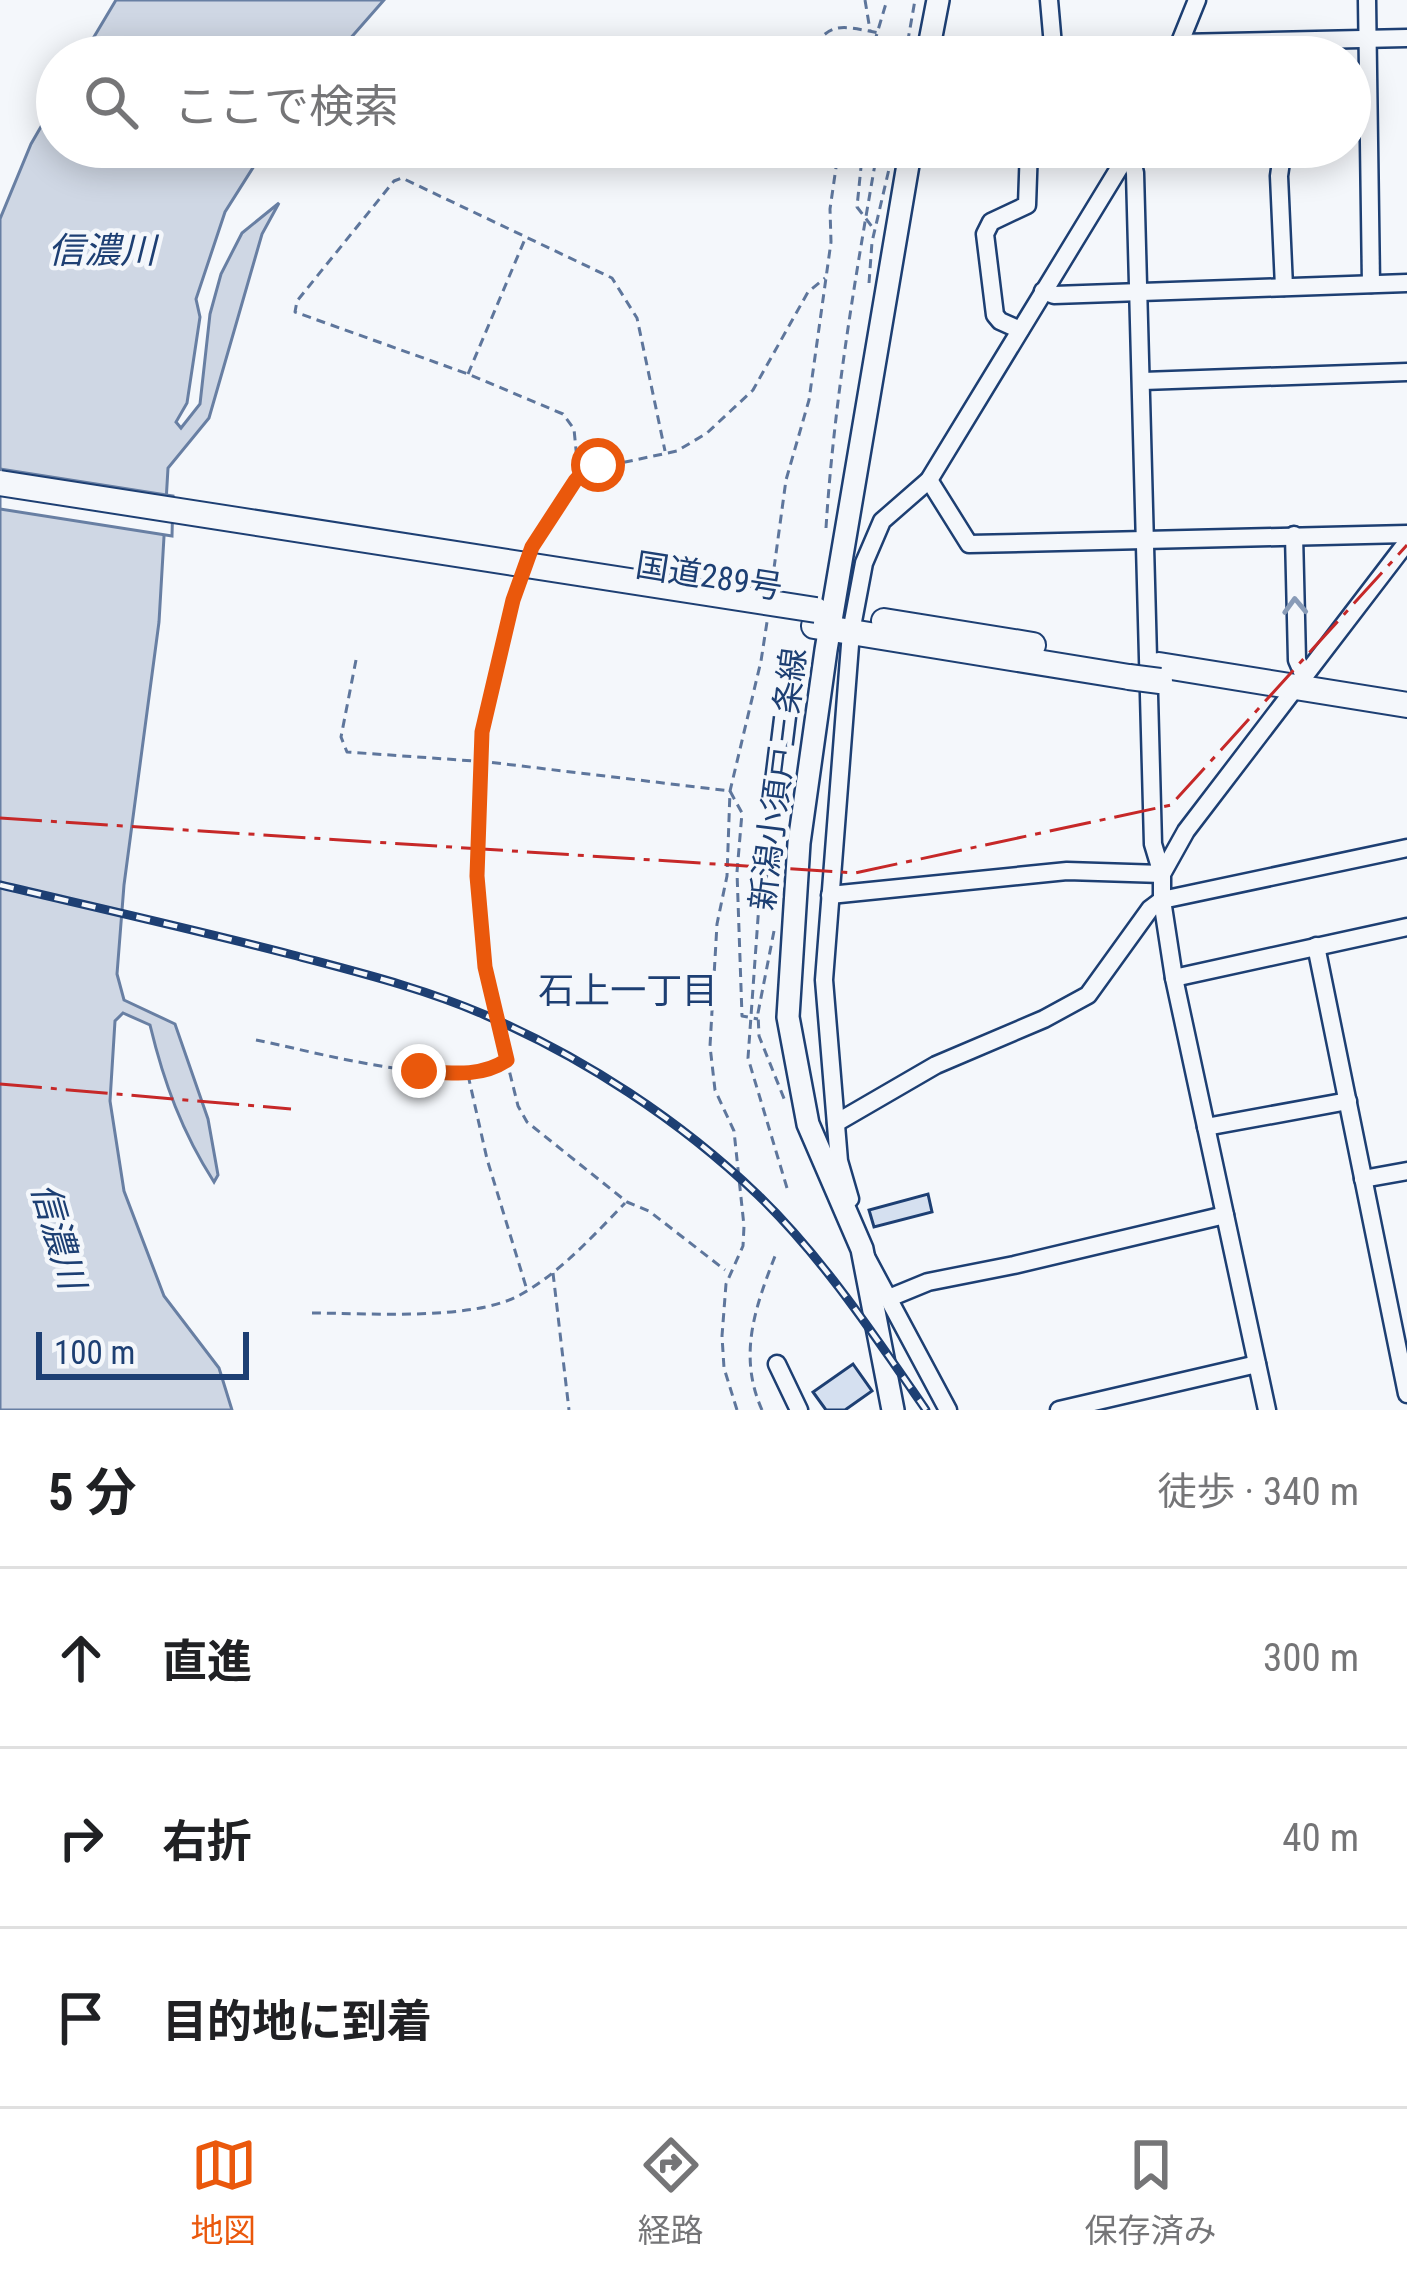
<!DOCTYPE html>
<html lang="ja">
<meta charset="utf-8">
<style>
body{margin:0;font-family:"Roboto Condensed","Noto Sans JP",sans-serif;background:#f2f2f2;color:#202124}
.scale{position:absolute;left:36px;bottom:30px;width:213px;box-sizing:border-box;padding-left:12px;border:6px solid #1d3f73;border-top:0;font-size:33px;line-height:42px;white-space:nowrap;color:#1d3f73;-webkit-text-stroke:9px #f4f7fb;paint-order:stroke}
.stop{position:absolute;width:36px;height:36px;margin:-27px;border:9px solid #ea580c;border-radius:50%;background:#fff}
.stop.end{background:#ea580c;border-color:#fff;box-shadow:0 3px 12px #0008}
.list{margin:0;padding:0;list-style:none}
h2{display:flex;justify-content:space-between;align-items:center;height:156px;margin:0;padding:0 48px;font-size:51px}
h2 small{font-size:39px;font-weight:400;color:#757577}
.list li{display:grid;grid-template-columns:78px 1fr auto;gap:36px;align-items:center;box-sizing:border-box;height:180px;padding:0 48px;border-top:3px solid #e0e0e0}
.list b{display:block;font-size:45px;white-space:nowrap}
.list em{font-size:39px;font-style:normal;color:#757577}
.icon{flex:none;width:66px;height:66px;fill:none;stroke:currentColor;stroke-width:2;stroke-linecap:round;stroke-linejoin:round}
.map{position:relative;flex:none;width:1407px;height:1410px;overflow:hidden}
.search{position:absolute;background:#fff;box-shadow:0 6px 30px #0003;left:36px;right:36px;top:36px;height:132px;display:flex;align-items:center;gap:30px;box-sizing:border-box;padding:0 42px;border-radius:66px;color:#757577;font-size:45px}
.sheet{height:696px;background:#fff}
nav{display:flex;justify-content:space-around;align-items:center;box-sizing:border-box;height:168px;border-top:3px solid #e0e0e0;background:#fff;font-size:33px;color:#757577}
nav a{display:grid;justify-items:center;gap:6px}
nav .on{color:#ea580c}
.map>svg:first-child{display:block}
</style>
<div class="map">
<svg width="1407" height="1410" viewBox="0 0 1407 1410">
<rect width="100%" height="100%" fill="#f4f7fb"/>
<g fill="#cfd7e4" stroke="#687fa3" stroke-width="3">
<polygon points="116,0 384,0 334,57 82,57"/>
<path d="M57 99V147H266L225 212 196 299 200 317 187 403 176 422 181 428 200 404 210 314 221 274 242 233 279 203 262 234 209 418 168 468 159 622 124 885 117 974 124 1000 175 1024 208 1119 218 1175 214 1182C182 1132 164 1083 150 1025L123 1013 115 1021 110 1101 124 1191 164 1296 219 1368 232 1410H0V219L31 144Z"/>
</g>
<polygon fill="#f4f7fb" stroke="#687fa3" stroke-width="3" points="0,469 173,496 172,536 0,509"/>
<g fill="#d5e0f0" stroke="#1d3f73" stroke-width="3">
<polygon points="928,1194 932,1212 874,1227 869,1210"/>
<polygon points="853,1364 872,1391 845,1410 826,1410 813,1392"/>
</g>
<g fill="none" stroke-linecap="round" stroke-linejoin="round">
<g stroke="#1d3f73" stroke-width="21">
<g id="minor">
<polyline points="1049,0 1054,57"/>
<polyline points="1367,0 1371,284"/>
<polyline points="1180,43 1407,38"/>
<polyline points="1174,57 1197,0"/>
<polyline points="1283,147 1279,176 1284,287"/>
<polyline points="1043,291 1054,295 1407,283"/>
<polyline points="1020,330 1000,321 995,315 985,234 991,222 1027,205 1029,147"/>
<polyline points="1143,381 1407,372"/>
<polyline points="929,480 969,544 1407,534"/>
<polyline points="1294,535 1297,660 1304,676"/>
<polyline points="830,895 1067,871 1162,874 1153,844 1135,173 1130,152"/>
<polyline points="1316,946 1407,1394"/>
<polyline points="1174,978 1407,927"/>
<polyline points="836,1123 936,1065 1044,1019 1088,995 1150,909 1162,900 1407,848"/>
<polyline points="1206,1127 1348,1101"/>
<polyline points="1363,1179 1407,1171"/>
<polyline points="850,1199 839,1161 824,980 851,632 864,563 882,521 929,480 1132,147"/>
<polyline points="864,1253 948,1410"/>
<polyline points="889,1298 928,1282 1014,1265 1225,1215"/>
<polyline points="777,1364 799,1410"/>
<polyline points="1059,1410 1257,1364"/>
<polyline points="1267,1410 1174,978 1162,900 1162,874 1186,831 1407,542"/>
</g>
</g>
<g stroke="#1d3f73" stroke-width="26">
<g id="major">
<polyline points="927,57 938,0"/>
<polyline points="893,1410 862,1249 808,1124 788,1017 799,843 826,650 911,147"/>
</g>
</g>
<g stroke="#1d3f73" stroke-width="28">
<g id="highway">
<polyline points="884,621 1033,645"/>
<polyline points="814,626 1129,677"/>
<polyline points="1159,665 1407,705"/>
</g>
</g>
<g stroke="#5e769c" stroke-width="3" stroke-dasharray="9 6" stroke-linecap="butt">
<polyline points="865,0 870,30"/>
<path d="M805 57C831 21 837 25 879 33"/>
<polyline points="870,57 887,0"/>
<polyline points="905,57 915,0"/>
<polyline points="696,147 723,160 737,147"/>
<polyline points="863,147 857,207 873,228"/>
<polyline points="869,283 872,242 889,169"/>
<polyline points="468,374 525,239"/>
<polyline points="582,469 577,460 574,429 563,414 468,374 295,312 297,301 394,181 402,178 612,278 637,318 665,451"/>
<path d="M826 528C834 400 856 273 878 147"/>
<polyline points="532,549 583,471 677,451 707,433 753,390 808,292 825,278"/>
<polyline points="772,583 786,480 809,400 831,242 830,209 839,147"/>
<path d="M518 586C475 701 463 850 486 971 495 1016 507 1061 518 1106L527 1122 627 1202 649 1211 725 1270"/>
<polyline points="356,660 341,737 347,752 488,762 730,791 742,813 737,872 742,1016 758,1019"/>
<polyline points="774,931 758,1013 759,1036 785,1101"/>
<path d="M256 1040C312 1051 460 1093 505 1061"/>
<polyline points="468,1075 487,1159 527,1290"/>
<path d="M787 1188 748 1058 759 904C780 846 767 776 798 722"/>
<polyline points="553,1273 569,1410"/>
<path d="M312 1313C367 1313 470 1321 518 1296 558 1275 594 1235 625 1203"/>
<polyline points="737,1410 724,1368 722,1336 726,1284 743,1246 744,1226 734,1131 715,1090 710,1046 717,924 727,876 730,791 761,661 767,622"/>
<path d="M762 1410C737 1354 756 1305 777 1251"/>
</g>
<use href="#minor" stroke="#f4f7fb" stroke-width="16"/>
<use href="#major" stroke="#f4f7fb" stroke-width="21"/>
<use href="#highway" stroke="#f4f7fb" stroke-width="24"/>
<g stroke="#1d3f73" stroke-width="9">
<path id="rail" d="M0 885C98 908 196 930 293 955 357 972 423 988 485 1015 583 1057 680 1120 758 1195 823 1258 874 1335 926 1410"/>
</g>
<use href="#rail" stroke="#f4f7fb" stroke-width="4.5" stroke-dasharray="14" stroke-linecap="butt"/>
<g stroke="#1d3f73" stroke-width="28" stroke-linecap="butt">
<g id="highway-bridge">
<polyline points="0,483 816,610"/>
<polyline points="1129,677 1160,681"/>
</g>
</g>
<use href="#highway-bridge" stroke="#f4f7fb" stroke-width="24"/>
<g stroke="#c62828" stroke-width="3" stroke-dasharray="42 9 6 9" stroke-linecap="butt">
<polyline points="0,818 855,873 1171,805 1407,545"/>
<polyline points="0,1084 291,1109"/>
</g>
</g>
<defs><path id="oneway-chevron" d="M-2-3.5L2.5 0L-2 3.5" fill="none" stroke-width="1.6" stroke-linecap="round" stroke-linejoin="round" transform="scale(3)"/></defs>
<use stroke="#889bb7" href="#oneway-chevron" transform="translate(1295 606) rotate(-92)"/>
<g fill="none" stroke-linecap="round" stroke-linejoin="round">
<path stroke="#ea580c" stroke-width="15" d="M419 1071C449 1073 481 1078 507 1060L485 967 477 876 482 732 513 600 532 547 575 481 584 471 598 465"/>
</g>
<g text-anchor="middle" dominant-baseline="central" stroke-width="9" stroke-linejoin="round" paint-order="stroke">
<g font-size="33" fill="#1d3f73" stroke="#f4f7fb">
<text transform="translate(709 576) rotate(9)">国道289号</text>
<text transform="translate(778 779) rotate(-83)">新潟小須戸三条線</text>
</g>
<g font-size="36" font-style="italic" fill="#1d3f73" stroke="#f4f7fb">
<text x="102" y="251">信濃川</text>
<text transform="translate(58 1236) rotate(74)">信濃川</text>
</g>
<g font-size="36" fill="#1d3f73" stroke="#f4f7fb">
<text x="628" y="991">石上一丁目</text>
</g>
</g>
</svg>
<div class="scale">100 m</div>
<div class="stop" style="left:598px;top:465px"></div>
<div class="stop end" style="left:419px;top:1071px"></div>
<div class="search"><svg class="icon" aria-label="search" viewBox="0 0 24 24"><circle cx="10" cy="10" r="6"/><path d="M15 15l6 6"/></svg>ここで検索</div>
</div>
<section class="sheet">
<h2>5 分<small>徒歩 · 340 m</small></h2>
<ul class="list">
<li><svg class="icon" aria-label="ahead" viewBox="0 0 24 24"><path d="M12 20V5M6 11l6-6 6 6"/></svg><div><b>直進</b></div><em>300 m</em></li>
<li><svg class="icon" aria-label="right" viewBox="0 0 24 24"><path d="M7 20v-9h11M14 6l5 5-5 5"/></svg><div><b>右折</b></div><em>40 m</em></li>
<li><svg class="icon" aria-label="arrive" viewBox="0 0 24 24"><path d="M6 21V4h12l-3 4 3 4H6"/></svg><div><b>目的地に到着</b></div></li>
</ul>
</section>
<nav>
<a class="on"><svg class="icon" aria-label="map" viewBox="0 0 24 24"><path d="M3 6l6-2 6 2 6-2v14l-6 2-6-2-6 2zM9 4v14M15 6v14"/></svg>地図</a>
<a><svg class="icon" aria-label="directions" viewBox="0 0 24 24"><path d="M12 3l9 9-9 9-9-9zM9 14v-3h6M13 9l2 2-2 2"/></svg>経路</a>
<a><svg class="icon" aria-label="saved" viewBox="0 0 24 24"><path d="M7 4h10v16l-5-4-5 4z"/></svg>保存済み</a>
</nav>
